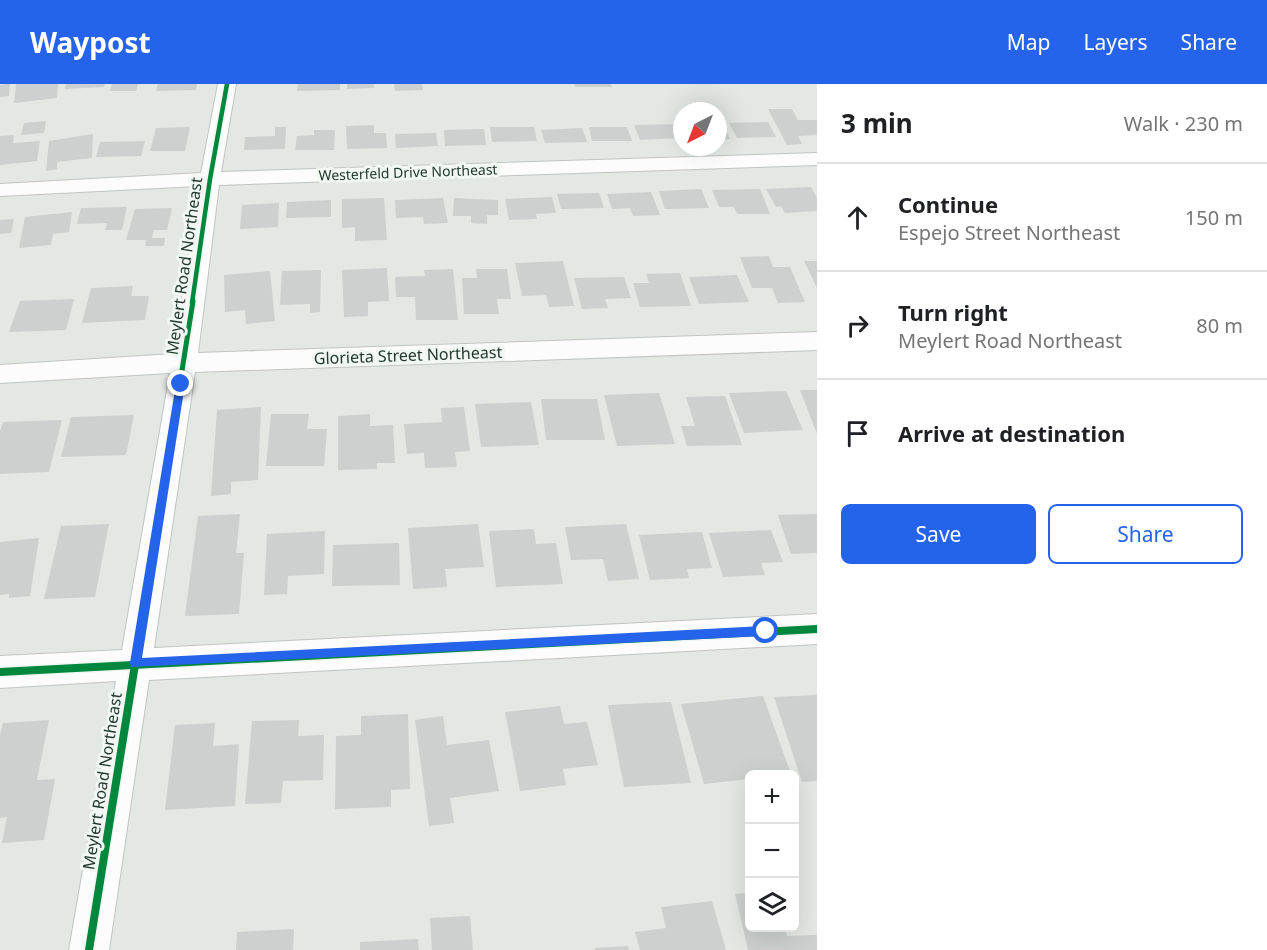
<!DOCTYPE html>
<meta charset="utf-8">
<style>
body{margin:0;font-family:"Noto Sans",sans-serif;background:#f2f2f2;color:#202124}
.controls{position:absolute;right:18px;bottom:18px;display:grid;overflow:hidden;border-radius:9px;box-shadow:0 6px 24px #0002}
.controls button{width:54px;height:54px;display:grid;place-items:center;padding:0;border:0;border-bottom:2px solid #e0e0e0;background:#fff;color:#202124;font:30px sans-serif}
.compass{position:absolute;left:673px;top:18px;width:54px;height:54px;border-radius:50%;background:#fff;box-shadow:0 6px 24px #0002;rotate:222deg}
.stop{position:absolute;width:18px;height:18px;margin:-14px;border:4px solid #2563eb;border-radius:50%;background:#fff}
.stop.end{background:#2563eb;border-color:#fff;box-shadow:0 2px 6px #0008}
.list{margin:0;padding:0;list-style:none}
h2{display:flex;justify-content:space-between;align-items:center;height:78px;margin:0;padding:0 24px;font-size:26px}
h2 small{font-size:20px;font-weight:400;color:#757577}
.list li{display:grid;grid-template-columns:39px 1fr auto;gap:18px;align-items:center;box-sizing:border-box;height:108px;padding:0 24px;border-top:2px solid #e0e0e0}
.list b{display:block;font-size:22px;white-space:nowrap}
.list p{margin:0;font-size:20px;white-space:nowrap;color:#757577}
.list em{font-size:20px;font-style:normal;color:#757577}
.actions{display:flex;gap:12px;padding:18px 24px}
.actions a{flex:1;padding:14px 0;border:2px solid #2563eb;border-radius:9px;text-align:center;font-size:21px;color:#2563eb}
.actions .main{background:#2563eb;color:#fff}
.icon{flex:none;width:33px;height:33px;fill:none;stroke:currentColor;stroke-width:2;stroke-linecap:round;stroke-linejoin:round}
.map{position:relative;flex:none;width:817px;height:866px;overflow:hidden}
header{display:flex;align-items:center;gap:36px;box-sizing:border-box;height:84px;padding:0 30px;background:#2563eb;color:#fff}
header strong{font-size:28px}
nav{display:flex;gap:33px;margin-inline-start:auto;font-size:21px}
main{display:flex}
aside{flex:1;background:#fff}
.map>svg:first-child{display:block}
</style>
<header>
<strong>Waypost</strong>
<nav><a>Map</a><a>Layers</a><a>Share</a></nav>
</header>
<main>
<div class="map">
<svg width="817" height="866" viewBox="0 0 817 866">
<rect width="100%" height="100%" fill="#e3e8e5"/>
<g fill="#ccd0ce">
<polygon points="6,0 10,0 9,12 0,13 0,1"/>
<polygon points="16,0 58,0 57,14 14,19"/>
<polygon points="66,0 105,0 104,3 65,5"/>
<polygon points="112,0 138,0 136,7 110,7"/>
<polygon points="158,0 197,0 196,6 156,7"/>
<polygon points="298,0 340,0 340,6 297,7"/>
<polygon points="347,0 374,0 374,4 347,5"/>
<polygon points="394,0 422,0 423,6 395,7"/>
<polygon points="574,0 611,0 612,3 575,3"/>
<polygon points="768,25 792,25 798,36 817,36 817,51 798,52 802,60 787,61"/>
<polygon points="46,37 44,49 21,51 24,39"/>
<polygon points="768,38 776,53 737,54 729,39"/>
<polygon points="676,40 681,54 640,56 634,41"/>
<polygon points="374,41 374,49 386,49 387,64 347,65 346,42"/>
<polygon points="724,42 730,55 718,56 718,43"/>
<polygon points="190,43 185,67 150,67 156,44"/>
<polygon points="275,43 286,43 285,65 244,66 245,53 275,52"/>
<polygon points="490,43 534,43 537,57 492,58"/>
<polygon points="589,43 627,43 632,57 592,57"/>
<polygon points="582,44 587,58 545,59 541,46"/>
<polygon points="484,45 486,61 445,62 444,46"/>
<polygon points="314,46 335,46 334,66 295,66 297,52 314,51"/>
<polygon points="436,49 438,62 396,64 395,50"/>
<polygon points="93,50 92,74 57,78 57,85 46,87 49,57"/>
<polygon points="14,51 13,59 40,57 37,77 0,81 0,52"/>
<polygon points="145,57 141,72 96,73 100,58"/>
<polygon points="811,103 817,114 817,127 785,129 781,122 776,123 766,105"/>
<polygon points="701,105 709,124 665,125 659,107"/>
<polygon points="760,105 770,130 737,130 734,123 719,123 712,106"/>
<polygon points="651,108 660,131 633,132 630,124 612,125 607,110"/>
<polygon points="599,109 604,124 561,125 557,110"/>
<polygon points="552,113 556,129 536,130 537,135 509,136 505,115"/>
<polygon points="384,114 387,156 355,157 355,143 342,144 342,115"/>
<polygon points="443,114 448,139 424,140 423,133 396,134 395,116"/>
<polygon points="454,114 498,116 498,131 487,131 487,140 471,139 471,132 453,132"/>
<polygon points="331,116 331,133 286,134 287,118"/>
<polygon points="279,119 278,143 240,145 242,121"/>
<polygon points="127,123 122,146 105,146 107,139 77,140 81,124"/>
<polygon points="172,124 167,146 154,146 152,154 165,154 164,162 145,162 146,156 126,156 135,125"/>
<polygon points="72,128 69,148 53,150 51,161 19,164 25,133"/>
<polygon points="14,135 11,149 0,150 0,136"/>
<polygon points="769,172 773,183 790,183 805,218 778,219 772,204 752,204 740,173"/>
<polygon points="563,177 574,222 549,223 546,211 522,212 515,179"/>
<polygon points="804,177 817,177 817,204"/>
<polygon points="387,184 389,217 368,218 368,232 344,233 342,186"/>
<polygon points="453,185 458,236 416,236 415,213 396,213 395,193 425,192 424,186"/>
<polygon points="476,185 507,185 511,215 497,215 499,230 464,230 462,194 477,194"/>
<polygon points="321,186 320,228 310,229 310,220 280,221 282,187"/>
<polygon points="270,187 275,237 246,240 245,226 225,228 224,191"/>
<polygon points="680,189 691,222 640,223 633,199 649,199 646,190"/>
<polygon points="737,191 749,218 699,220 689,193"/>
<polygon points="624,193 631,214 605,215 608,224 582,225 574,194"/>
<polygon points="133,202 131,212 149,212 145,236 82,239 91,204"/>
<polygon points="74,215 66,246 9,248 20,217"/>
<polygon points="800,306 817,306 817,350"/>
<polygon points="786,307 803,346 744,349 729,309"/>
<polygon points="659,309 675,360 617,362 604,311"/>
<polygon points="725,312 742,361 687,362 681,342 695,342 686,313"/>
<polygon points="541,315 597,315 605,356 546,356"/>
<polygon points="531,318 539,361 481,363 475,320"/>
<polygon points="261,323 258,396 231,398 231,410 211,412 217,326"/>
<polygon points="464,323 470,367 455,368 457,383 425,384 424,369 407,370 404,340 442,338 441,324"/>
<polygon points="271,330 309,330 307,345 327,345 324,382 266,382"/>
<polygon points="370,330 370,342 393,341 395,379 377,379 377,385 338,386 338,332"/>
<polygon points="134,331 126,371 61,373 71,333"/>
<polygon points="62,336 49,388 0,390 0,347 3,338"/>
<polygon points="240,430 236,469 244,469 239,530 185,532 198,432"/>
<polygon points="817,430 817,469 791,470 778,431"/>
<polygon points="109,440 95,513 44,515 61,442"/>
<polygon points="478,440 484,483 445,485 447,503 413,505 408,444"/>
<polygon points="626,440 639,495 608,497 603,475 571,476 565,443"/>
<polygon points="534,445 536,460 556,459 563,500 496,503 489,447"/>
<polygon points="771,446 783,478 761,479 765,491 723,493 709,449"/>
<polygon points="325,447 324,490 288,492 287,510 264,511 267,450"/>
<polygon points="702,448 712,484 687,485 689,494 650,496 639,451"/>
<polygon points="39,454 30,512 9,514 9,510 0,511 0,458"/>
<polygon points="399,459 400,501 332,502 333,461"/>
<polygon points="817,611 817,697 802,698 774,613"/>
<polygon points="763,612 791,690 750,690 750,695 704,700 681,620"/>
<polygon points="671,618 691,699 624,703 608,621"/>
<polygon points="560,622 564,640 587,638 598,681 563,685 566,701 520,707 505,628"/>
<polygon points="408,630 410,705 391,706 391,723 335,725 336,652 361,651 361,632"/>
<polygon points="443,632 447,661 489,656 499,707 450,714 454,739 429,742 415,636"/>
<polygon points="49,636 37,696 55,695 44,756 2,759 7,733 0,734 0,651 3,639"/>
<polygon points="299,636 298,652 324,651 323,696 283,697 281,719 245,720 252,637"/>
<polygon points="215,639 213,662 239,660 235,722 165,726 175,641"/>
<polygon points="750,809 750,844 785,844 787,852 817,851 817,866 748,866 735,810"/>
<polygon points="712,817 726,866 640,866 635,848 666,844 661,823"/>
<polygon points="470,832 473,866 432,866 430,834"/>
<polygon points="294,845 293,866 236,866 237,848"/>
<polygon points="418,855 419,866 360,866 360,858"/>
<polygon points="628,862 629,866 595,866 595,864"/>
</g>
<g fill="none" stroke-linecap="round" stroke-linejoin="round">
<g stroke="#c0c5c2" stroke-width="2">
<polygon id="street" points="218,0 236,0 221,88 817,69 817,81 219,101 198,269 817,248 817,266 195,288 154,564 817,530 817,560 149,596 109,866 69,866 116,597 0,604 0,572 122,566 170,289 0,299 0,281 173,270 199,102 0,112 0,100 201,89"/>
</g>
<use href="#street" fill="#fbfcfb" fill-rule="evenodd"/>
<g stroke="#f1f7f3" stroke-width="8">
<polyline id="cycleway-far2" points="192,219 210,95 227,0"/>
</g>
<g stroke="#f1f7f3" stroke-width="9">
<polyline id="cycleway-far1" points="148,501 193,217"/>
</g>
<g stroke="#f1f7f3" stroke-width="11">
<g id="cycleway">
<polyline points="0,588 817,545"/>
<polyline points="89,866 148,500"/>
</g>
</g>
<use href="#cycleway-far2" stroke="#00873e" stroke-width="4.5"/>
<use href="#cycleway-far1" stroke="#00873e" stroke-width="5"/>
<use href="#cycleway" stroke="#00873e" stroke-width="8"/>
</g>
<polygon fill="#2563eb" points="181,297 185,300 142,574 766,542 771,547 766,552 131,583 130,579 176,300"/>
<g text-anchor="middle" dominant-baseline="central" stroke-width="6" stroke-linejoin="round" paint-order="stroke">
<g font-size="14" fill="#23392e" stroke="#f1f7f3">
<text transform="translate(408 88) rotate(-2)">Westerfeld Drive Northeast</text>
</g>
<g font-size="16" fill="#23392e" stroke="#f1f7f3">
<text transform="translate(184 182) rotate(-82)">Meylert Road Northeast</text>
<text transform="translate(408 271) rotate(-2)">Glorieta Street Northeast</text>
<text transform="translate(102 697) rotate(-81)">Meylert Road Northeast</text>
</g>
</g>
</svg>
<div class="controls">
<button>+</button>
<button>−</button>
<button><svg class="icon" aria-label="layers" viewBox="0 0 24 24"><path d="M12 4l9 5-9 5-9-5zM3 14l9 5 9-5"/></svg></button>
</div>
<svg class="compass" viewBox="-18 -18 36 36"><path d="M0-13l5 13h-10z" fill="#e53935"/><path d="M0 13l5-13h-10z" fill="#757577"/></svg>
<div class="stop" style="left:766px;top:547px"></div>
<div class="stop end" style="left:181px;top:300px"></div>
</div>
<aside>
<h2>3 min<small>Walk · 230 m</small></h2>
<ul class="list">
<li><svg class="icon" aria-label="ahead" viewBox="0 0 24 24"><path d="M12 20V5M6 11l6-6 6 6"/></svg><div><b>Continue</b><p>Espejo Street Northeast</p></div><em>150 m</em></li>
<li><svg class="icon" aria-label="right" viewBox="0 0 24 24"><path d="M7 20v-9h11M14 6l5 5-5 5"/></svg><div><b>Turn right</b><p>Meylert Road Northeast</p></div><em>80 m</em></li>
<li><svg class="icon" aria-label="arrive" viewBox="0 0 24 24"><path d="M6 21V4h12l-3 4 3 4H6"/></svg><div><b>Arrive at destination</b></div></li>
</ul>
<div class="actions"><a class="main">Save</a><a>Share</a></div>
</aside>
</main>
